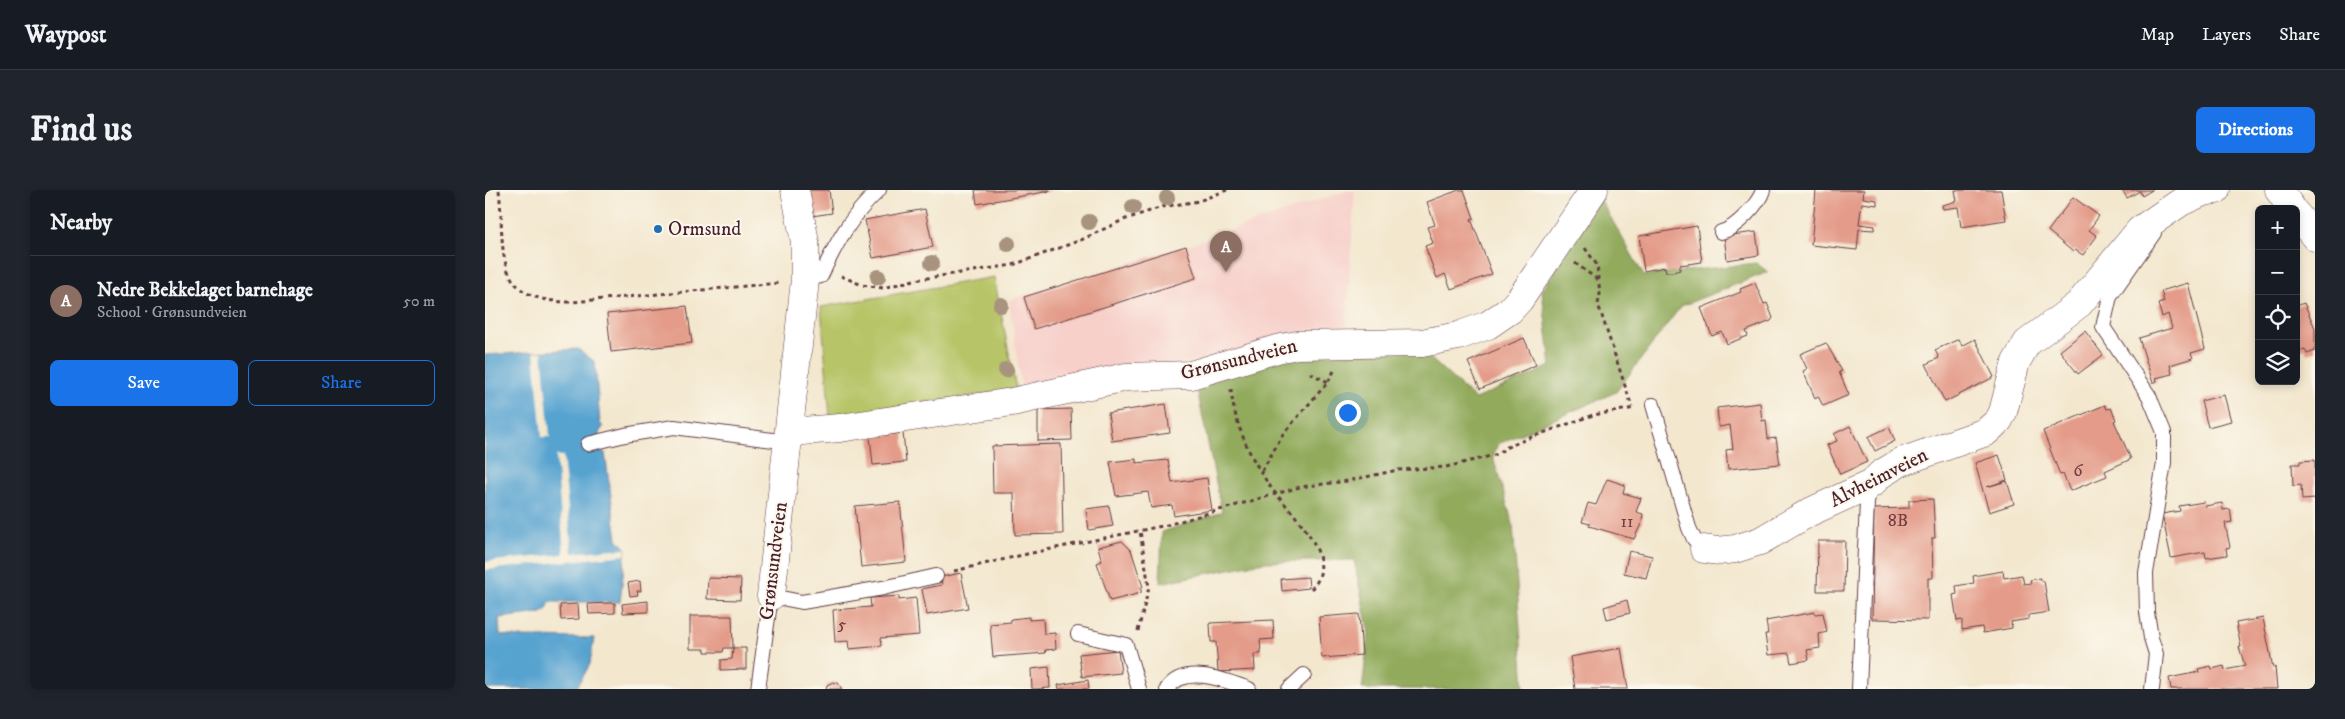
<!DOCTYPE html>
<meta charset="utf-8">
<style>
body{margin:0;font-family:"IM FELL DW Pica",serif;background:#20242c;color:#f1f3f6}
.controls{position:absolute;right:15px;top:15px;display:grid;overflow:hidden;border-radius:8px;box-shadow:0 2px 8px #0003}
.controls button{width:45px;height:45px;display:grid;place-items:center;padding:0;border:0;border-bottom:1px solid #363941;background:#171b24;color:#f1f3f6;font:25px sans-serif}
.you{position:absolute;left:862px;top:222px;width:18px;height:18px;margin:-12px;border:4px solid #fff;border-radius:50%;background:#1a73e8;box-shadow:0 0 0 8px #1a73e833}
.badge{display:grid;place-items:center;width:32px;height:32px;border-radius:50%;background:#1a73e8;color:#fff;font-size:16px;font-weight:700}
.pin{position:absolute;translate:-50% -41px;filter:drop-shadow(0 1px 2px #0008)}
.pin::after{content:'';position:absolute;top:26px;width:18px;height:15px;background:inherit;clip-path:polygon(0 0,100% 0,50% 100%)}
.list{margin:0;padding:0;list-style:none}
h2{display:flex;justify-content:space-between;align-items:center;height:65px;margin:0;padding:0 20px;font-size:21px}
h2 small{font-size:16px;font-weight:400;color:#9ea1a6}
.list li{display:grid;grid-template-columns:32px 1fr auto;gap:15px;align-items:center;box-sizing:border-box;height:90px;padding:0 20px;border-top:1px solid #363941}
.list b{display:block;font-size:19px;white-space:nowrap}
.list p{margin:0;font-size:16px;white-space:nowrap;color:#9ea1a6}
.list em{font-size:16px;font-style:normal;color:#9ea1a6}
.actions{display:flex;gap:10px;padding:15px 20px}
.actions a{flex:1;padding:11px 0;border:1px solid #1a73e8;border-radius:8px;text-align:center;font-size:18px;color:#1a73e8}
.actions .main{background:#1a73e8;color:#fff}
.icon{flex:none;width:28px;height:28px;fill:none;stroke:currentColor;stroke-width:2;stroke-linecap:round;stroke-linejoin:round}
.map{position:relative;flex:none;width:1830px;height:499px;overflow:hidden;border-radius:8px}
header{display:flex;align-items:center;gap:30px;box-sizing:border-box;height:70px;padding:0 25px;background:#171b24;border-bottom:1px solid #363941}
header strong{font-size:24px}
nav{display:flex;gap:28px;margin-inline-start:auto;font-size:18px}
.intro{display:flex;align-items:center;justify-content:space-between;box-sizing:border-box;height:120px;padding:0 30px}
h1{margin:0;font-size:35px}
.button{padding:12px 22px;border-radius:8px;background:#1a73e8;color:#fff;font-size:18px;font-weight:700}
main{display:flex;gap:30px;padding:0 30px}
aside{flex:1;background:#171b24;border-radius:8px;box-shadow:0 2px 8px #0003}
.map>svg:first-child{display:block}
</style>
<header>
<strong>Waypost</strong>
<nav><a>Map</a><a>Layers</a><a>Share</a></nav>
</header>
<div class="intro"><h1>Find us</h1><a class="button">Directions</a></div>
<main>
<aside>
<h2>Nearby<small></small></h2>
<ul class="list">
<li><span class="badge" style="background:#8d6e63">A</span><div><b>Nedre Bekkelaget barnehage</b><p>School · Grønsundveien</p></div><em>50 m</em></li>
</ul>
<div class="actions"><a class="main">Save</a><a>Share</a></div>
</aside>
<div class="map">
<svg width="1830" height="499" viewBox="0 0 1830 499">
<rect width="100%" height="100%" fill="#fbf7ec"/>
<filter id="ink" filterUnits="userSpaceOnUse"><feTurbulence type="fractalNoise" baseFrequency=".02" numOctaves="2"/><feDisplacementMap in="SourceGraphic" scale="10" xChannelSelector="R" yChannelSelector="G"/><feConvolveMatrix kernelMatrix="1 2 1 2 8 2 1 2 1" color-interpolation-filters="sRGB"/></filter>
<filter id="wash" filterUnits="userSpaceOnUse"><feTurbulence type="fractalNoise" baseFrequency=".0096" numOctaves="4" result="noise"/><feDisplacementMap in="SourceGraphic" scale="20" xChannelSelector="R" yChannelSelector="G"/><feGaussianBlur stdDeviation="1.12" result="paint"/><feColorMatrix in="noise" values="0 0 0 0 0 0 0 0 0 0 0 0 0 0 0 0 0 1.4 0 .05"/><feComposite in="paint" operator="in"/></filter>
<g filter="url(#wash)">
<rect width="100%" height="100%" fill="#f3e7ce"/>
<polygon fill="#f7d0ca" points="863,0 870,0 861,138 832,139 806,143 731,168 536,195 524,110 709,53"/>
<polygon fill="#b7c567" stroke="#807249" points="509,87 531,199 345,228 336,117"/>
<polygon fill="#91aa5c" stroke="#6e6444" points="1115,9 1159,86 1271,73 1283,82 1196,116 1131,202 1013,254 1008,267 1028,335 1039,499 877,499 884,444 869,370 779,372 675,393 677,342 737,322 711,194 783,168 935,159 990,209 1066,176 1057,101"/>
<polygon fill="#57a3d0" stroke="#50617e" points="93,159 110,172 115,233 118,237 114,243 116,259 120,263 132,349 141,359 135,412 65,412 62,419 57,423 14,428 15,445 37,447 109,448 105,474 91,499 0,499 0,165"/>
<g fill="#f3e7ce">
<polygon points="49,162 57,162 65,247 57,247"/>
<polygon points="71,266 78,266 87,363 130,359 131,360 141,359 140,365 0,380 0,372 79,364"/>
</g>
<g id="blocks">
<g fill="#e49b89">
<polygon points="323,0 344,0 347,23 327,26"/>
<polygon points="490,0 565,0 565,1 492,14"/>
<polygon points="974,0 979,0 989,28 986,29 1007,84 966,99 960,84 952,88 940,56 948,53 942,37 950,35 942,12"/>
<polygon points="1331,0 1379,0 1378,8 1392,10 1392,15 1377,13 1374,34 1390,36 1389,40 1374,39 1372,60 1326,55"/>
<polygon points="1470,0 1516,0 1521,30 1476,37 1473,17 1458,19 1457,15 1472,11"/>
<polygon points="1637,0 1667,0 1657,6 1655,1 1642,8"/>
<polygon points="1588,7 1614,26 1604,40 1612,46 1598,65 1590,60 1588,62 1563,41"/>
<polygon points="440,19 448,57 388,68 380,30"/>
<polygon points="1212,36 1217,72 1195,75 1195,80 1188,82 1181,82 1180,77 1159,81 1154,46"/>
<polygon points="1271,42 1274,65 1242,70 1239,46"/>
<polygon points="701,56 711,88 549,139 539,107"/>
<polygon points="1270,93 1279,114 1282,113 1288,128 1286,131 1261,141 1263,146 1242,154 1237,142 1227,146 1216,118 1256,102 1255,99"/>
<polygon points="1703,93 1720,159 1706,163 1708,168 1685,175 1687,184 1671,188 1672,191 1668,193 1654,148 1687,138 1683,124 1677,127 1673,114 1679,112 1676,101"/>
<polygon points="1819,113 1830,138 1830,161 1822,164 1820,159 1811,162 1811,116"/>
<polygon points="202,116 207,153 126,162 122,124"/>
<polygon points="1600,141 1618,165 1593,184 1575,161"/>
<polygon points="1039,148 1051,175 995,199 983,172"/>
<polygon points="1474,149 1477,156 1490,149 1509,187 1460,212 1441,174 1454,168 1450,160"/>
<polygon points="1341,153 1357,181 1354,182 1364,205 1338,216 1333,206 1330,208 1318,181 1322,179 1315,164"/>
<polygon points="1739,205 1746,231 1723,237 1716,211"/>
<polygon points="1275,213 1277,231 1281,230 1283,249 1291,248 1295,274 1243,279 1241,260 1248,259 1245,235 1234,237 1232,218"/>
<polygon points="681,214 685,243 627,251 623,223"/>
<polygon points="1620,215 1622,219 1626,218 1631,230 1629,231 1646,269 1620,281 1622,286 1585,301 1578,284 1575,285 1558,241"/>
<polygon points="586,219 587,250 553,251 553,220"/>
<polygon points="1365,236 1382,272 1355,284 1342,255 1352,251 1349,244"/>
<polygon points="1404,237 1410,251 1390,261 1383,247"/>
<polygon points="418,243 421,272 388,275 385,247"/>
<polygon points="576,254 578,344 530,345 529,303 508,303 507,256"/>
<polygon points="1514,265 1522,290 1502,297 1522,291 1529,314 1504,322 1490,273"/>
<polygon points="651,269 651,273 683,270 687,293 722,288 727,320 689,326 687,315 666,318 663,302 631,306 625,272"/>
<polygon points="1830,270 1830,309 1817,310 1816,295 1808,296 1807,274 1815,274 1815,271"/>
<polygon points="1122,289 1140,295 1138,303 1156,308 1151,322 1158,324 1157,332 1149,349 1104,336 1105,334 1097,332 1103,313 1111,315"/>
<polygon points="1448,309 1450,348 1447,348 1448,388 1443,388 1443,430 1387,429 1389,319 1424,318 1424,310"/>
<polygon points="415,312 421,372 376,377 370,316"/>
<polygon points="1719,312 1720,316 1737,313 1738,320 1745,319 1747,332 1740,333 1745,357 1741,358 1742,365 1721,368 1720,362 1686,368 1677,324 1695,321 1694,316"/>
<polygon points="624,316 628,336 604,340 601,319"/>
<polygon points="637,351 646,360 658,397 656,398 656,403 625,411 612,373 617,371 613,357"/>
<polygon points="1333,351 1360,351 1359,401 1332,401"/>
<polygon points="1144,361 1167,366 1161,388 1139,383"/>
<polygon points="1518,381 1519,388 1537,385 1539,394 1546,393 1545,390 1555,388 1556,391 1559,391 1564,422 1544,425 1544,429 1526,432 1527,438 1498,443 1497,437 1477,440 1477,430 1472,431 1468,405 1472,404 1471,396 1489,393 1488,386"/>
<polygon points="476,383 483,418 442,425 437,399 457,395 456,387"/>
<polygon points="823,387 824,398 797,401 796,389"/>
<polygon points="223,388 256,389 255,410 222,409"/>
<polygon points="155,391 156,401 152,401 153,405 145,406 143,393"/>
<polygon points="414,406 414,410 431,408 434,445 396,448 397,456 364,459 363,451 350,452 348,420 386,417 385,408"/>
<polygon points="1142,410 1145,423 1122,429 1119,417"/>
<polygon points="163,411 163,422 138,423 137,414"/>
<polygon points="125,413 130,413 130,423 104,424 103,414"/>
<polygon points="93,414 94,429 76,430 75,415"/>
<polygon points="1330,422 1330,424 1338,423 1342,442 1334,444 1335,458 1322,460 1324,470 1306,473 1304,463 1283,465 1280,444 1283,444 1281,431"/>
<polygon points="874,424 877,465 837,468 834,427"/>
<polygon points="205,426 247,426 248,458 261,458 261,479 236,480 236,470 247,469 248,458 239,458 238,462 220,462 220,459 205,459"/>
<polygon points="544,427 544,430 558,429 559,444 570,443 571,459 560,460 561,463 508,467 505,434 526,432 526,429"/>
<polygon points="1778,428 1788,478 1790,477 1792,499 1686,499 1684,488 1714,482 1713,479 1726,476 1727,479 1739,476 1740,480 1760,476 1754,457 1756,457 1751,433"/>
<polygon points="788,430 789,449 775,450 776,464 769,464 770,480 733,482 731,452 726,452 725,433"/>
<polygon points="1136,458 1143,499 1090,499 1085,467"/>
<polygon points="633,460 636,483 597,487 594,464"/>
<polygon points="564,477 565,498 547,499 546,479"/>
<polygon points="603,490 604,499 574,499 573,495"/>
<polygon points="348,492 353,493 357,499 341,499 342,495"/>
</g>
</g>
</g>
<g filter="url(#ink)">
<use href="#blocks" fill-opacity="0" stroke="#633d43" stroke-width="1"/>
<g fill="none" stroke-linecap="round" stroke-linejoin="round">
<g stroke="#633d43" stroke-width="16">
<g id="service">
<path d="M1236 42C1250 39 1274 14 1278 0"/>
<path d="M320 90 336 86C352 51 366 26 394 0"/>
<polyline points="1168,215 1204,338 1209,349 1219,359 1217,364"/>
<polyline points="103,254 140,245 189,237 303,252"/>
<polyline points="593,444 641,455 654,499"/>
<polyline points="273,499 286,406 317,412 398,398 451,386"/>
<path d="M682 499C699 473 742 491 764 499"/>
<polyline points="804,499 819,485"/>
<polyline points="1374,499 1382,312 1386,294"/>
<polyline points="1667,499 1671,464 1666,448 1662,422 1661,383 1679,273 1679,242 1664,206 1618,137 1625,106 1669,43"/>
</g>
</g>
<g stroke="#633d43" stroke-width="29">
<g id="minor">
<polyline points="1794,0 1807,19"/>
<polyline points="1811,24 1830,47"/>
<polyline points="304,242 355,238 527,212 641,187 706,185 792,159 812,155 937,153 973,146 1003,135 1025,120 1035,109 1109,0"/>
<polyline points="1219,359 1233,361 1250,359 1275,351 1325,322 1386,294 1396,284 1416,272 1501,242 1514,230 1518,222 1531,172 1542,153 1594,114 1655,40 1696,12 1718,2 1731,0"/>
<polyline points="286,406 320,90 320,52 310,0"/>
</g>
</g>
<g stroke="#633d43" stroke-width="3" stroke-dasharray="4 4" stroke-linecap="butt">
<path d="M14 0C21 59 4 112 87 112L294 93"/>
<polyline points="1100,58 1112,75 1115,104 1113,114 1147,217"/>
<polyline points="1090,73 1113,90"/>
<polyline points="356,86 377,95 398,98 429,90 528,75 596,50 638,30 677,17 714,11 742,0"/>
<polyline points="825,183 843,192"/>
<path d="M746 199C748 223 756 244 766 265 773 278 782 293 791 304 809 325 856 371 826 399"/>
<polyline points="777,281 798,244 843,192 849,181"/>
<polyline points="469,381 542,364 682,335 815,297 862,291 913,280 961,277 994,269 1013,264 1020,258 1044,248 1108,225 1150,218"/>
<polyline points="653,441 664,397 655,341"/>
</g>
<use href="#service" stroke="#fff" stroke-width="14"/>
<use href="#minor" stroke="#fff" stroke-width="28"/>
</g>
<g fill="#a8947e">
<circle cx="682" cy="8" r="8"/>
<circle cx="648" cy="17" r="8"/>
<circle cx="604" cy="32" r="8"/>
<circle cx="523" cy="54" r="8"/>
<circle cx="447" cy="73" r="8"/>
<circle cx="393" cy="87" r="8"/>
<circle cx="516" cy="115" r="8"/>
<circle cx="521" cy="180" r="8"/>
</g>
</g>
<circle fill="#1f6fb2" stroke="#fbf7ec" stroke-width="2" cx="173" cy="39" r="5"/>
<g text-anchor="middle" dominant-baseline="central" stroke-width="4" stroke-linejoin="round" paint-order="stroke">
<g font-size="18" fill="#703e42">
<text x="1593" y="281">6</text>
<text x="1413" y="331">8B</text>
<text x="1142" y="332">11</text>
<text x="357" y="435">5</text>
</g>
<g font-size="20" fill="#4a1f2b" stroke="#fbf7ec" text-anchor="start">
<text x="183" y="39">Ormsund</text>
</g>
<g font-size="20" fill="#4a1f2b" stroke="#fbf7ec">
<text transform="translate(754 170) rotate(-14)">Grønsundveien</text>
<text transform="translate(1394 288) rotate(-27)">Alvheimveien</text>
<text transform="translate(289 371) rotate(-83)">Grønsundveien</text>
</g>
</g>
</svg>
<div class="controls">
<button>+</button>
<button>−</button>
<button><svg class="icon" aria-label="locate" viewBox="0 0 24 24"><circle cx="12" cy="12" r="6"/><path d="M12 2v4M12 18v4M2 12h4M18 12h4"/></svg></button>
<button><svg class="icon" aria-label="layers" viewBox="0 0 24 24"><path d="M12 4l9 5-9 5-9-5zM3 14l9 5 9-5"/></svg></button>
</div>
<div class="you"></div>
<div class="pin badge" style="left:741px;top:82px;background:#8d6e63">A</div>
</div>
</main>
